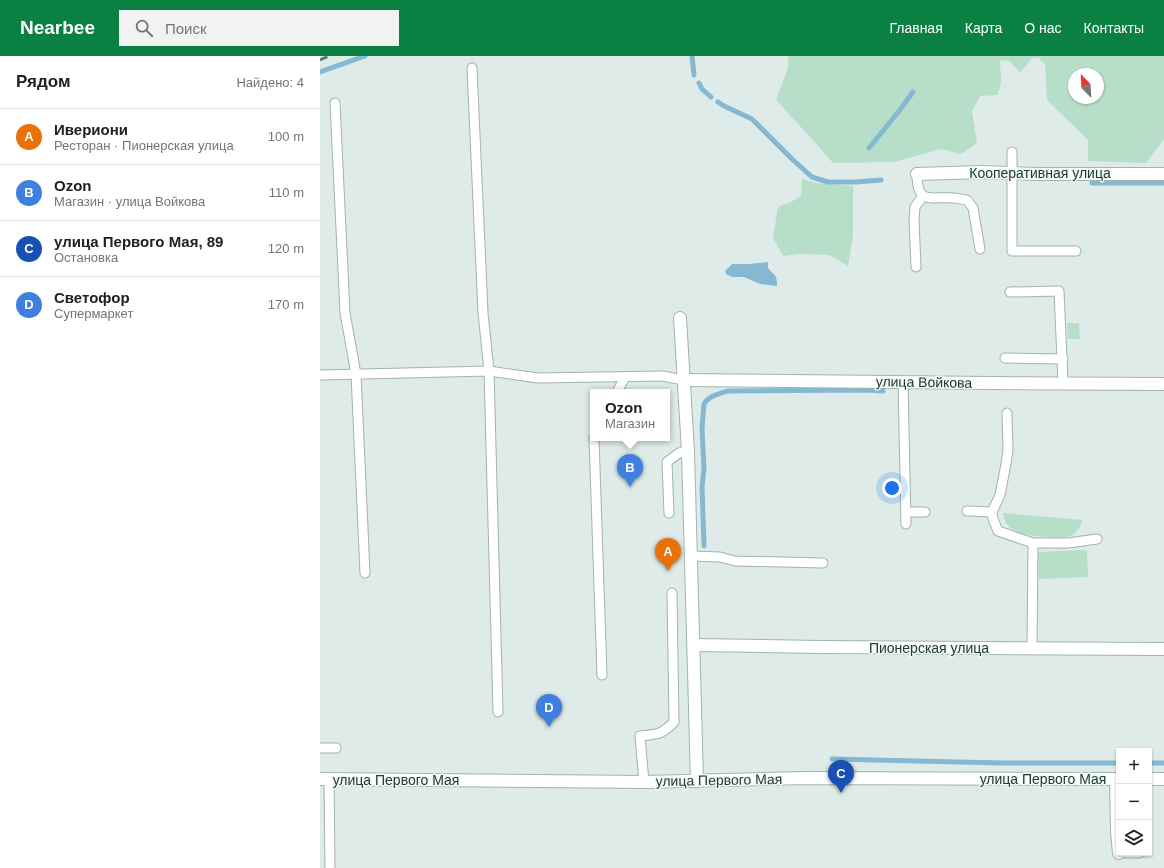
<!DOCTYPE html>
<html lang="ru">
<meta charset="utf-8">
<style>
body{margin:0;font-family:Helvetica,sans-serif;background:#f2f2f2;color:#202124}
.controls{position:absolute;right:12px;bottom:12px;display:grid;overflow:hidden;border-radius:0px;box-shadow:0 1px 3px #0004}
.controls button{width:36px;height:36px;display:grid;place-items:center;padding:0;border:0;border-bottom:1px solid #e0e0e0;background:#fff;color:#202124;font:20px sans-serif}
.compass{position:absolute;left:748px;top:12px;width:36px;height:36px;border-radius:50%;background:#fff;box-shadow:0 1px 3px #0004;rotate:336deg}
.you{position:absolute;left:572px;top:432px;width:14px;height:14px;margin:-10px;border:3px solid #fff;border-radius:50%;background:#1a73e8;box-shadow:0 0 0 6px #1a73e833}
.badge{display:grid;place-items:center;width:26px;height:26px;border-radius:50%;background:#0b8043;color:#fff;font-size:13px;font-weight:700}
.pin{position:absolute;translate:-50% -33px;filter:drop-shadow(0 1px 2px #0008)}
.pin::after{content:'';position:absolute;top:21px;width:14px;height:12px;background:inherit;clip-path:polygon(0 0,100% 0,50% 100%)}
.popup{position:absolute;left:270px;top:333px;width:80px;height:52px;box-sizing:border-box;display:grid;place-content:center;border-radius:0px;background:#fff;filter:drop-shadow(0 1px 3px #0005);font-size:13px;white-space:nowrap;color:#757577}
.popup b{font-size:15px;color:#202124}
.popup::after{content:'';position:absolute;left:50%;top:100%;margin-left:-8px;border:8px solid transparent;border-top-color:#fff}
.list{margin:0;padding:0;list-style:none}
h2{display:flex;justify-content:space-between;align-items:center;height:52px;margin:0;padding:0 16px;font-size:17px}
h2 small{font-size:13px;font-weight:400;color:#757577}
.list li{display:grid;grid-template-columns:26px 1fr auto;gap:12px;align-items:center;box-sizing:border-box;height:56px;padding:0 16px;border-top:1px solid #e0e0e0}
.list b{display:block;font-size:15px;white-space:nowrap}
.list p{margin:0;font-size:13px;white-space:nowrap;color:#757577}
.list em{font-size:13px;font-style:normal;color:#757577}
.icon{flex:none;width:22px;height:22px;fill:none;stroke:currentColor;stroke-width:2;stroke-linecap:round;stroke-linejoin:round}
.map{position:relative;flex:none;width:844px;height:812px;overflow:hidden}
header{display:flex;align-items:center;gap:24px;box-sizing:border-box;height:56px;padding:0 20px;background:#0b8043;color:#fff}
header strong{font-size:19px}
nav{display:flex;gap:22px;margin-inline-start:auto;font-size:14px}
.search{width:280px;height:36px;background:#f2f2f2;display:flex;align-items:center;gap:10px;box-sizing:border-box;padding:0 14px;border-radius:0px;color:#757577;font-size:15px}
main{display:flex}
aside{flex:1;background:#fff}
.map>svg:first-child{display:block}
</style>
<header>
<strong>Nearbee</strong>
<div class="search"><svg class="icon" aria-label="search" viewBox="0 0 24 24"><circle cx="10" cy="10" r="6"/><path d="M15 15l6 6"/></svg>Поиск</div>
<nav><a>Главная</a><a>Карта</a><a>О нас</a><a>Контакты</a></nav>
</header>
<main>
<aside>
<h2>Рядом<small>Найдено: 4</small></h2>
<ul class="list">
<li><span class="badge" style="background:#e8710a">A</span><div><b>Ивериони</b><p>Ресторан · Пионерская улица</p></div><em>100 m</em></li>
<li><span class="badge" style="background:#3f7fe0">B</span><div><b>Ozon</b><p>Магазин · улица Войкова</p></div><em>110 m</em></li>
<li><span class="badge" style="background:#1a4fb4">C</span><div><b>улица Первого Мая, 89</b><p>Остановка</p></div><em>120 m</em></li>
<li><span class="badge" style="background:#3f7fe0">D</span><div><b>Светофор</b><p>Супермаркет</p></div><em>170 m</em></li>
</ul>
</aside>
<div class="map">
<svg width="844" height="812" viewBox="0 0 844 812">
<rect width="100%" height="100%" fill="#dfebe8"/>
<g fill="#b7dec9" fill-rule="evenodd">
<path d="M468 0H844V83L826 107 768 105V84L727 44 725 8 718 2H712L700 17 690 5 680 4 681 28 677 39 660 40 652 55 657 87 641 98 621 93 574 106 513 107 490 81 456 44 468 12ZM754 18H778V42H754Z"/>
<polygon points="482,123 496,127 533,130 533,180 528,210 509,199 479,198 463,200 453,182 458,151 471,146 481,140"/>
<polygon points="747,267 759,267 760,283 748,283"/>
<path d="M683 457 763 464C760 469 758 476 752 479 742 485 702 480 692 473 686 469 684 464 683 457Z"/>
<polygon points="767,494 768,521 719,523 718,496"/>
</g>
<path fill="#85b9d3" d="M448 206V212C455 221 457 217 457 230L440 228 424 221H412L406 218 405 215 412 208H429Z"/>
<g fill="none" stroke-linecap="round" stroke-linejoin="round">
<g stroke="#85b9d3" stroke-width="5">
<polyline points="372,0 374,19"/>
<polyline points="0,16 45,0"/>
<polyline points="379,27 382,33 391,41"/>
<polyline points="398,46 404,50 432,63 472,103 492,121 508,126 536,126 561,124"/>
<polyline points="549,92 579,55 593,36"/>
<polyline points="772,127 844,127"/>
<path d="M384 490 382 430 384 413 382 373 384 348C389 340 398 338 407 335L546 334 563 335"/>
<polyline points="512,703 681,707 799,707"/>
<polyline points="829,707 844,707"/>
</g>
<g stroke="#a2b3b0" stroke-width="11">
<g id="service">
<polyline points="152,12 163,257 169,315 178,656"/>
<polyline points="15,47 25,257 36,318 45,517"/>
<polyline points="692,96 692,195 756,195"/>
<path d="M597 118C597 150 611 140 634 142 638 142 643 144 647 144L653 152 660 193"/>
<polyline points="596,211 594,165 595,151 603,140"/>
<polyline points="690,236 739,235 743,327"/>
<polyline points="685,302 743,303"/>
<polyline points="0,319 169,315 218,322 343,320 363,324"/>
<polyline points="583,326 586,468"/>
<polyline points="297,336 305,321"/>
<polyline points="687,357 688,394 686,408 680,439 672,456 673,463 678,475 713,487 748,487 777,483"/>
<polyline points="274,382 282,619"/>
<polyline points="647,455 672,456"/>
<polyline points="586,456 605,456"/>
<polyline points="349,457 347,406 359,397 368,395"/>
<polyline points="371,500 400,501 415,505 503,507"/>
<polyline points="712,592 713,487"/>
<polyline points="0,692 16,692"/>
<polyline points="9,723 10,812"/>
<path d="M324 726 320 680C338 678 341 679 354 666L352 537"/>
<polyline points="807,797 819,797"/>
</g>
</g>
<g stroke="#a2b3b0" stroke-width="14">
<g id="minor">
<polyline points="597,118 663,116 717,118 844,118"/>
<polyline points="360,262 368,395 377,725"/>
<polyline points="363,324 672,327 844,328"/>
<polyline points="374,589 500,591 844,593"/>
<polyline points="796,723 797,776 799,797"/>
</g>
</g>
<g stroke="#a2b3b0" stroke-width="14">
<g id="tertiary">
<polyline points="0,723 324,726 486,722 799,723"/>
<polyline points="829,723 844,723"/>
</g>
</g>
<use href="#service" stroke="#fff" stroke-width="9"/>
<use href="#minor" stroke="#fff" stroke-width="12"/>
<use href="#tertiary" stroke="#fff" stroke-width="12"/>
<polyline stroke="#5a7875" stroke-width="3" stroke-dasharray="8 4" stroke-linecap="butt" points="0,4 9,0"/>
</g>
<g text-anchor="middle" dominant-baseline="central" stroke-width="3" stroke-linejoin="round" paint-order="stroke">
<g font-size="14" fill="#203c3a" stroke="#f0f8f5">
<text x="720" y="117">Кооперативная улица</text>
<text transform="translate(604 326) rotate(1)">улица Войкова</text>
<text x="609" y="592">Пионерская улица</text>
<text x="723" y="723">улица Первого Мая</text>
<text x="76" y="724">улица Первого Мая</text>
<text transform="translate(399 724) rotate(-1)">улица Первого Мая</text>
</g>
</g>
</svg>
<div class="controls">
<button>+</button>
<button>−</button>
<button><svg class="icon" aria-label="layers" viewBox="0 0 24 24"><path d="M12 4l9 5-9 5-9-5zM3 14l9 5 9-5"/></svg></button>
</div>
<svg class="compass" viewBox="-18 -18 36 36"><path d="M0-13l5 13h-10z" fill="#e53935"/><path d="M0 13l5-13h-10z" fill="#757577"/></svg>
<div class="you"></div>
<div class="pin badge" style="left:348px;top:515px;background:#e8710a">A</div>
<div class="pin badge" style="left:310px;top:431px;background:#3f7fe0">B</div>
<div class="popup"><b>Ozon</b>Магазин</div>
<div class="pin badge" style="left:521px;top:737px;background:#1a4fb4">C</div>
<div class="pin badge" style="left:229px;top:671px;background:#3f7fe0">D</div>
</div>
</main>
